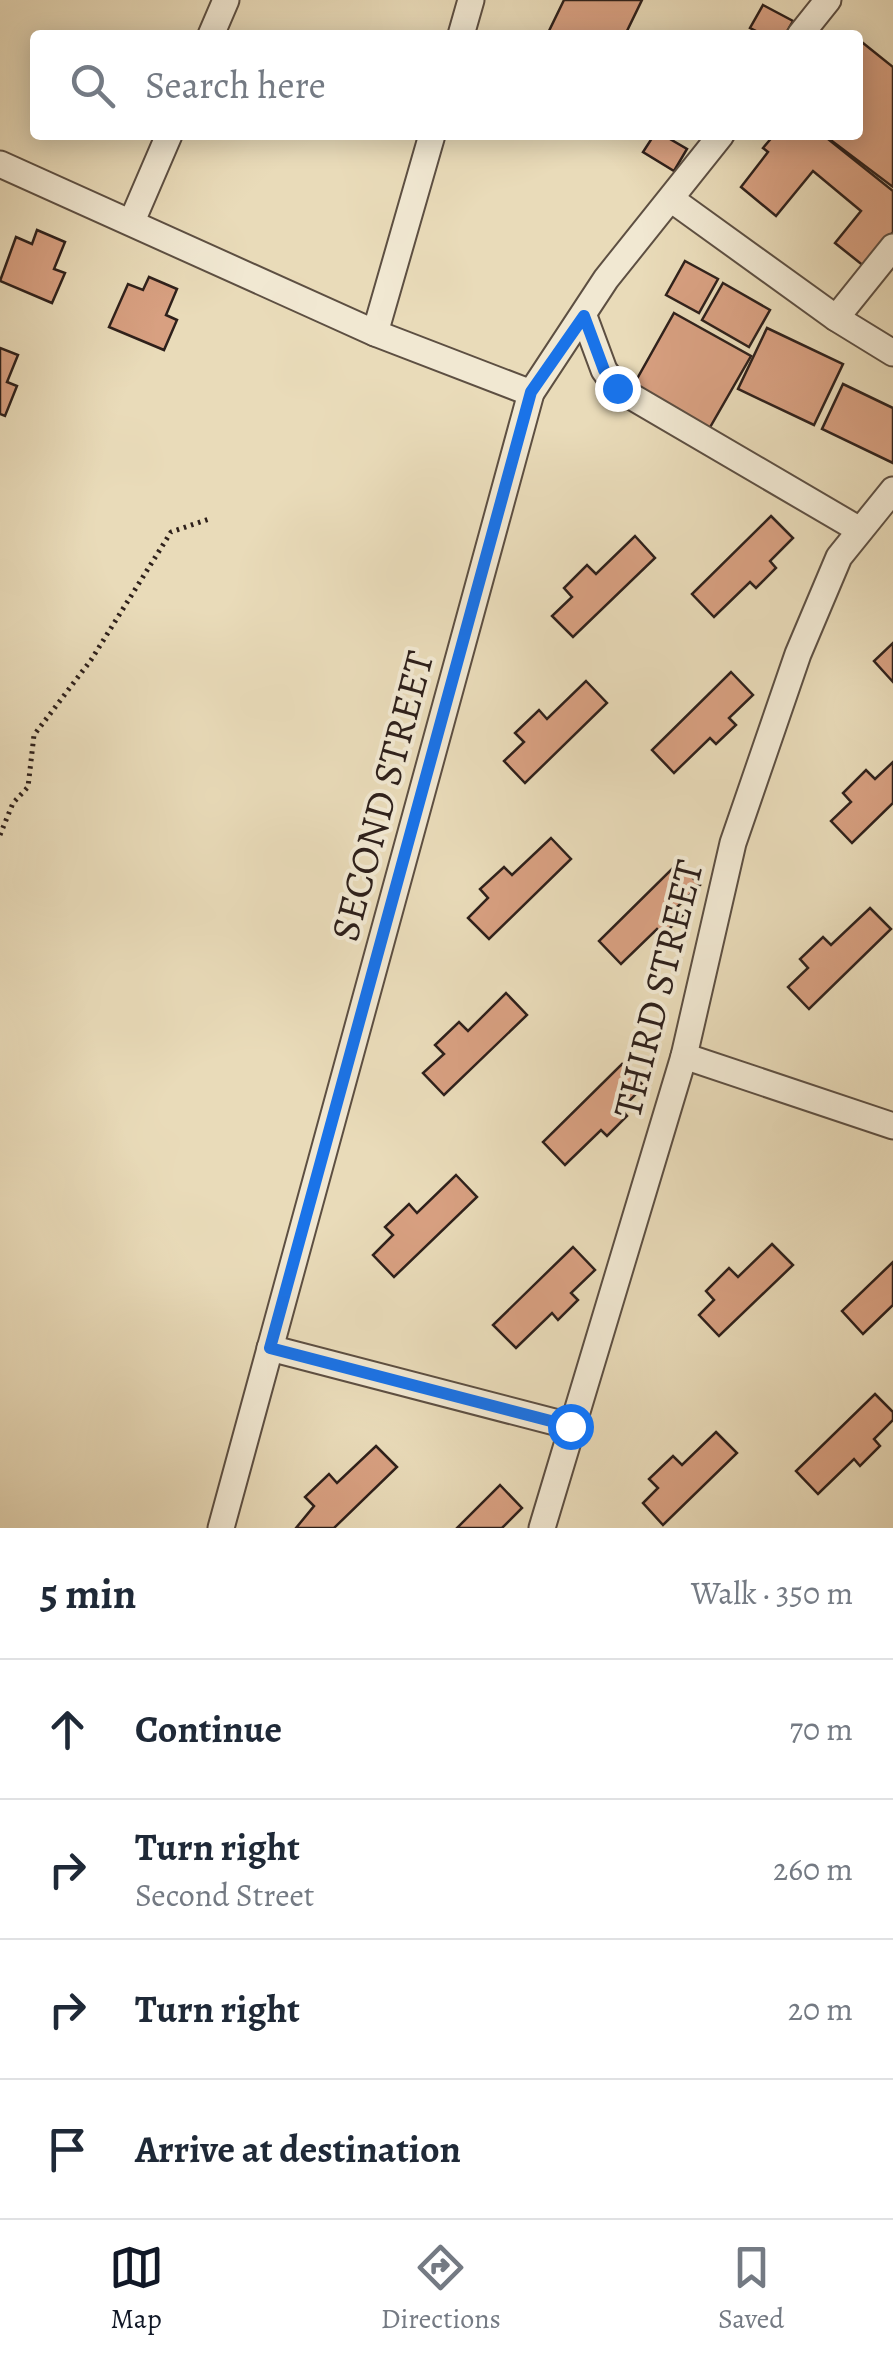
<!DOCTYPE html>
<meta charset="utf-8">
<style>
body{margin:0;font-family:Alegreya,serif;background:#f2f2f3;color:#1f2937}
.stop{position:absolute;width:30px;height:30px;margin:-22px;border:8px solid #1a73e8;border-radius:50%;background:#fff}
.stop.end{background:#1a73e8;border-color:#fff;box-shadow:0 2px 10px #0008}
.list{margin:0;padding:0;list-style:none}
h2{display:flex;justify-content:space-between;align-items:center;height:130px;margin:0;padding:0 40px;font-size:42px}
h2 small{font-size:32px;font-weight:400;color:#747a83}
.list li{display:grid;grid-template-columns:65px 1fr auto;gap:30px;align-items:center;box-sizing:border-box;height:140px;padding:0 40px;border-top:2px solid #e0e1e3}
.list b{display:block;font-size:38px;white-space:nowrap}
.list p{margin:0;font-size:32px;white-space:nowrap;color:#747a83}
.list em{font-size:32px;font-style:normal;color:#747a83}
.icon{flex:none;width:55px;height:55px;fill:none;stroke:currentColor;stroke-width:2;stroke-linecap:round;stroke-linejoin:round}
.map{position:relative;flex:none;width:893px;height:1528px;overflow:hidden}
.search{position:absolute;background:#fff;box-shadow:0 5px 25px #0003;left:30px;right:30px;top:30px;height:110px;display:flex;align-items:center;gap:25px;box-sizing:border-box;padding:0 35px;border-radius:10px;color:#747a83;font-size:38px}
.sheet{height:690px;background:#fff}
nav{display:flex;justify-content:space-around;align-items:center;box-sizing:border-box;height:140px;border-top:2px solid #e0e1e3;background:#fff;font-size:28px;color:#747a83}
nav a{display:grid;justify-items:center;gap:5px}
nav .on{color:#111827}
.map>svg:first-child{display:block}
</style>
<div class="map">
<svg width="893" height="1528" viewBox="0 0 893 1528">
<rect width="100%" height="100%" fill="#e9dbb9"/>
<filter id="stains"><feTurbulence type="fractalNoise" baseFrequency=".002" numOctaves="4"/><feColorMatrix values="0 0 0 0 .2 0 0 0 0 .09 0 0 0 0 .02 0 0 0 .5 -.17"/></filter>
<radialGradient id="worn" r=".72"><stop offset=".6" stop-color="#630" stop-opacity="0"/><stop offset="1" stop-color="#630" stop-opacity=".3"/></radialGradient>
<g fill="#d8a081" stroke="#2e201b" stroke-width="2.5">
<polygon points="564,0 642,0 625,35 547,35"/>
<polygon points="763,5 793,21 785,35 764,35 750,28"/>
<polygon points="863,43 893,67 893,187 824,135 858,135 858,49"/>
<polygon points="654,135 663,135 687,149 674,171 643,152"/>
<polygon points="774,135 823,135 893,191 893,232 865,267 835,243 861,211 813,171 776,216 741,187 768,152 763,148"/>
<polygon points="37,230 65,242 54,269 65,273 52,303 0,281 16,237 32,244"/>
<polygon points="685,261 718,279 699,313 666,295"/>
<polygon points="149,277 177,289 166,315 177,320 164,350 109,327 128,284 143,290"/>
<polygon points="723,283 770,310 749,347 702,320"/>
<polygon points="674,313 751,356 709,429 633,386"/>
<polygon points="767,328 843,364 814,425 738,389"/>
<polygon points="0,348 18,355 7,382 17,386 5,416 0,414"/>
<polygon points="843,384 893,408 893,463 822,429"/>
<polygon points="771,516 793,538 770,561 776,568 756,588 750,582 714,617 692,594"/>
<polygon points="635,536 655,558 573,637 552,616 572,597 564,588 587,565 596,574"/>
<polygon points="893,643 893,682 874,661"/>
<polygon points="731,672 753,695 729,718 736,725 716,744 710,738 674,773 652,750"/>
<polygon points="586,681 607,703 525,783 504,761 524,742 515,733 539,710 547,719"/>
<polygon points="893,762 893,803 852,843 831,821 851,802 843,793 866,770 875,779"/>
<polygon points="551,838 571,859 489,939 468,918 488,898 480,889 504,867 512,875"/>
<polygon points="678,863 700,885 676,908 683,915 663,935 657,929 621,964 599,941"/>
<polygon points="870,908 891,929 809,1009 788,987 808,968 800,959 823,937 831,945"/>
<polygon points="506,993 527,1015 444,1095 423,1073 444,1054 435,1045 459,1022 468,1031"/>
<polygon points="622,1064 644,1086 621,1109 627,1116 607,1136 601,1130 565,1165 543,1142"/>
<polygon points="456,1175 477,1197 394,1277 373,1255 393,1235 385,1227 409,1204 417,1213"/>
<polygon points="772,1244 793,1265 719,1336 699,1315 714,1300 706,1291 729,1268 738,1277"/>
<polygon points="573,1247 595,1270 571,1293 578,1300 558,1320 552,1313 516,1348 493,1325"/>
<polygon points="893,1262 893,1305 863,1334 842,1311"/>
<polygon points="875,1394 893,1412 893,1420 874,1439 880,1446 860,1466 854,1459 818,1494 796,1471"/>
<polygon points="716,1432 737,1453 663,1525 643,1503 658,1488 649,1479 673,1456 682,1465"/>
<polygon points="376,1446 397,1467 334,1528 296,1528 314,1506 305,1497 329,1474 337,1483"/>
<polygon points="500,1485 522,1508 502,1528 457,1528"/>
</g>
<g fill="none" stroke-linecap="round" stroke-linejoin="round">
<g stroke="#5d4f42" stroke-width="29">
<g id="minor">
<polyline points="211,35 226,0"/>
<polyline points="461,35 471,0"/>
<polyline points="800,35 828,0"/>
<polyline points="0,164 375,333 531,393"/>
<polyline points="671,199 836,318 893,353"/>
<polyline points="132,221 169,135"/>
<polyline points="584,316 604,370 617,388 858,529"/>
<polyline points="836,318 893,247"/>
<polyline points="375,333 432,135"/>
<polyline points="684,1056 893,1126"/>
<polyline points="270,1348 570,1426"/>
<polyline points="221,1528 531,393 606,279 721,135"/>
<polyline points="542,1528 684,1056 733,843 798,654 839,557 893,490"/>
</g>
</g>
<polyline stroke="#2e201b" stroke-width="5" stroke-dasharray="2.5 5" stroke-linecap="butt" points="0,835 13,803 28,787 34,735 91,660 171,532 209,519"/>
<use href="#minor" stroke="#f1e8d2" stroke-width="25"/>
</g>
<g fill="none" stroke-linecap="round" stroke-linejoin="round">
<polyline stroke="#1a73e8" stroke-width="12" points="570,1426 270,1348 531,392 584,316 604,370 617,388"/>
</g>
<g text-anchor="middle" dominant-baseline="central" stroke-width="8" stroke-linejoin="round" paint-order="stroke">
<g font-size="40" fill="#2e201b" stroke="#f1e8d2">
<text transform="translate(382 796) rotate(-75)">SECOND STREET</text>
<text transform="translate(658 989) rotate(-76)">THIRD STREET</text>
</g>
</g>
<rect width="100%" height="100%" filter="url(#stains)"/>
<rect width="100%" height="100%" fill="url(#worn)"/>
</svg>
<div class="stop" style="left:570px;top:1426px"></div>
<div class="stop end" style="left:617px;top:388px"></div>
<div class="search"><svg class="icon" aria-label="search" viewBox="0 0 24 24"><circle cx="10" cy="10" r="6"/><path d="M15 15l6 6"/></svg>Search here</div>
</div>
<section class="sheet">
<h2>5 min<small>Walk · 350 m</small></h2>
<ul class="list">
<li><svg class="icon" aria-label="ahead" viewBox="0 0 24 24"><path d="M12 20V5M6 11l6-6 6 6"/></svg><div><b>Continue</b></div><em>70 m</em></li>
<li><svg class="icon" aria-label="right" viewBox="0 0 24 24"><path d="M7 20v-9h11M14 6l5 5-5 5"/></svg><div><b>Turn right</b><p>Second Street</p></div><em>260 m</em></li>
<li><svg class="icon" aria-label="right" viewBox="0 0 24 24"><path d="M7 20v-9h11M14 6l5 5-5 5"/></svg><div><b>Turn right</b></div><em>20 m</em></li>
<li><svg class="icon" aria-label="arrive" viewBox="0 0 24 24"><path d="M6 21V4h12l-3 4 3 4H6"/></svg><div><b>Arrive at destination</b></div></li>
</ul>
</section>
<nav>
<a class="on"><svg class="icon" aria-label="map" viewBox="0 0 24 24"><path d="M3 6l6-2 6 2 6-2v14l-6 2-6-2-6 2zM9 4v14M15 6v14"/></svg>Map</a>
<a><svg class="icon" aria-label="directions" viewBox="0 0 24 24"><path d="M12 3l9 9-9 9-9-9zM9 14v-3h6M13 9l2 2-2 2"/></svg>Directions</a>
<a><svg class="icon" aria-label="saved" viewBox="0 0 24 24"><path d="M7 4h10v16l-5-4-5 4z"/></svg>Saved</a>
</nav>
